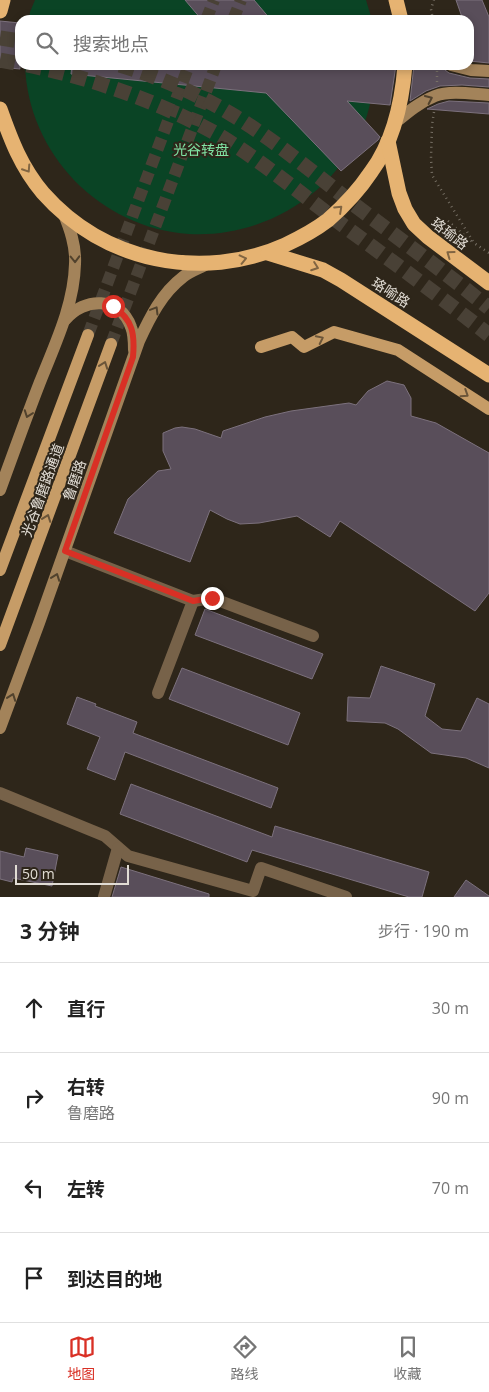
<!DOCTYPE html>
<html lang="zh">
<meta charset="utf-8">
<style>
body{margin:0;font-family:"Open Sans","Noto Sans SC",sans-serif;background:#f2f2f2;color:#222}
.scale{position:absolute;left:15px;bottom:12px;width:114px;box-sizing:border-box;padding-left:5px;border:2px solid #e1dcd4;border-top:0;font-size:14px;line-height:18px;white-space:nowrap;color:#e1dcd4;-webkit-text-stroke:4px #2e261a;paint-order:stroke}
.stop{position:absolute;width:15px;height:15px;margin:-11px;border:4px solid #d93025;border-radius:50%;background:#fff}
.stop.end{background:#d93025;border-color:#fff;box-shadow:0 1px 5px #0008}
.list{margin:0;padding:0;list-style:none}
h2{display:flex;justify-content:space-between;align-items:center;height:65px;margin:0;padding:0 20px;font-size:21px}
h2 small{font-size:16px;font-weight:400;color:#767676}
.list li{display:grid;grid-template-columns:32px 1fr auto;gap:15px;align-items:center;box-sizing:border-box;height:90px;padding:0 20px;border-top:1px solid #e0e0e0}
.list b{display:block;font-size:19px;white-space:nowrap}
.list p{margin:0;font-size:16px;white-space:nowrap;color:#767676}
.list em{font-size:16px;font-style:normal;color:#767676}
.icon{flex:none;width:28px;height:28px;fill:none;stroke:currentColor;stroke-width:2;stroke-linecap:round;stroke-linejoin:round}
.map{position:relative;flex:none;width:489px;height:897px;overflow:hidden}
.search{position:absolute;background:#fff;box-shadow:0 2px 8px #0003;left:15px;right:15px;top:15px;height:55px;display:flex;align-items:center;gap:12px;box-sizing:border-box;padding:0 18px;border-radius:15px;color:#767676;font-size:19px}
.sheet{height:425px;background:#fff}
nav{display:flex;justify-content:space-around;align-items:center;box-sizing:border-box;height:70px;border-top:1px solid #e0e0e0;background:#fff;font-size:14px;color:#767676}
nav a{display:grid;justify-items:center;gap:2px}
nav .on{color:#d93025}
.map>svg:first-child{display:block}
</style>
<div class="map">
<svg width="489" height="897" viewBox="0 0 489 897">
<rect width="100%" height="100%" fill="#2e261a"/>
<g fill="#0a4425">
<polygon points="35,0 366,0 372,20 29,20 30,12"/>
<path d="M25 65H376C373 88 371 110 361 131 331 197 261 238 189 234 100 228 28 154 25 65Z"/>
</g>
<g fill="#594e5a" stroke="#7c717d">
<polygon points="185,0 254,0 271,20 202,20"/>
<polygon points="456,0 482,0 489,17 489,63 469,61 469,20 463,20"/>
<polygon points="0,21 20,23 20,69 0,67"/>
<polygon points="72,65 396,65 390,105 347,101 380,137 378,140 341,171 266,93 71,74"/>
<polygon points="414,65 443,65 445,70 449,73 470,78 489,79 489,87 462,85 440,86 426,91 410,101"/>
<polygon points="449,101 489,103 489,114 427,109 438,104"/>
<polygon points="387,381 404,385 411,398 411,416 436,423 489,453 489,593 475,611 340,521 330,537 297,516 259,523 240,524 227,519 210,510 190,562 114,533 128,499 158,471 171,469 163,451 163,433 175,428 182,427 195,429 221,438 223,431 265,417 291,411 349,403 356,405 368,391"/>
<polygon points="205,609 323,654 312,679 195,635"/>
<polygon points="381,666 435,684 425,716 442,729 461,731 477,698 489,704 489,768 466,758 431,753 398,729 385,723 347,721 348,697 370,698"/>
<polygon points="182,668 300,713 288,745 169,699"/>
<polygon points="77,697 96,704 95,706 137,722 133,733 278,788 271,808 125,752 115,780 87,769 100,737 67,724"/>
<polygon points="131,784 272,837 275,826 429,872 422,897 409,897 252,850 247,862 120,814"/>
<polygon points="26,848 58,855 52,886 13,878 12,882 0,879 0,851 24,857"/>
<polygon points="121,867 209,894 209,897 112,897"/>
<polygon points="466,880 489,896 489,897 454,897"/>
</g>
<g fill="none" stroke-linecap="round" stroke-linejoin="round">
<g stroke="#494136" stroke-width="12" stroke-dasharray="12 6" stroke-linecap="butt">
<polyline points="206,20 214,0"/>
<polyline points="233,20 241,0"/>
<polyline points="88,335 189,65"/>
<polyline points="111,344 216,65"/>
</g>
<g stroke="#494136" stroke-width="15" stroke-dasharray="15 8" stroke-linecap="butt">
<polyline points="0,38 20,41"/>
<polyline points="0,60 20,64"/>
<path d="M27 65C92 78 157 101 215 133 261 160 301 194 344 226 393 262 441 297 489 335"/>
<path d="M120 65C159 77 196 93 231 114 275 140 316 175 356 206 401 240 446 273 489 308"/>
</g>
<g stroke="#787166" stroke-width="2.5" stroke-dasharray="1 4" stroke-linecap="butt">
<polyline points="433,20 431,9 434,0"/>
<polyline points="437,82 437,70"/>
<polyline points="434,112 432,125 431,158 432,175 474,243 489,253"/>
<polyline points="448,221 472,242"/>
</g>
<g stroke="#776249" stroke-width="12">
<polyline points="65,551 193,601 158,693"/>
<polyline points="193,601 212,598 313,636"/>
<polyline points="0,793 105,836 128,856 253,891 261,868 346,897"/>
<polyline points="104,897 118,848"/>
</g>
<g stroke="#a3835a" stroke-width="12">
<polyline points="451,65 471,70 489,71"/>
<path d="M396 122C408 112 420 102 435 96 451 90 472 94 489 95"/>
<path d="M65 320C84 297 120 296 131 327 134 334 134 342 134 350"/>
<path d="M0 490C13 454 26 418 40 382 55 344 74 305 75 264 76 246 70 229 63 212"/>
<path d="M0 728 39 623 139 341C150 317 162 293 183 277 190 271 200 268 207 264"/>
</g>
<g stroke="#c69c67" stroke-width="12">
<polyline points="261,347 292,337 304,347 334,332 398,350 489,409"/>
<polyline points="0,570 88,335"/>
<polyline points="0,645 111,344"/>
</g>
<g stroke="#e6b372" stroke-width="15">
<polyline points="396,0 401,20"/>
<polyline points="0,11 3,0"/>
<path d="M0 109C11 140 21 167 43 193 104 262 202 282 285 245 300 238 315 230 328 220 344 206 359 190 371 172 394 141 402 103 405 65"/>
<polyline points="388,141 399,193 405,209 414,224 428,237 489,283"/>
<polyline points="268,253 323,270 341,280 489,375"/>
</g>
</g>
<defs><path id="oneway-chevron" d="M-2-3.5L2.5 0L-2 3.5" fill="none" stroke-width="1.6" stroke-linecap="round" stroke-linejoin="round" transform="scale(1.25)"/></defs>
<g stroke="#51422d">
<use href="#oneway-chevron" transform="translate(429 99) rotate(-25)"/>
<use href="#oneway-chevron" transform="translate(75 259) rotate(89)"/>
<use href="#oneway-chevron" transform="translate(155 310) rotate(-59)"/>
<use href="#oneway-chevron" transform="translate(28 414) rotate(110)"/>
<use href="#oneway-chevron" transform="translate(56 577) rotate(-70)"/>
<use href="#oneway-chevron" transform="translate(12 697) rotate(-70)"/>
</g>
<g stroke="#816542">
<use href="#oneway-chevron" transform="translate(27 169) rotate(57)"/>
<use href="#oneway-chevron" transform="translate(339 209) rotate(-43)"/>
<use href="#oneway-chevron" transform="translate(450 254) rotate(-144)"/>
<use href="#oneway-chevron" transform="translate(243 259) rotate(-13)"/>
<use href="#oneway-chevron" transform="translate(315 267) rotate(20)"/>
</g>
<g stroke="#6b5539">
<use href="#oneway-chevron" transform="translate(320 339) rotate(-26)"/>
<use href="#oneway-chevron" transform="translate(104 365) rotate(-70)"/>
<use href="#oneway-chevron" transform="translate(465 394) rotate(33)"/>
<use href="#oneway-chevron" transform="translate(47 518) rotate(-70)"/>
</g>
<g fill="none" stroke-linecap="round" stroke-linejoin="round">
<path stroke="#d93025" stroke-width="6" d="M113 306C133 320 135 334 133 357L65 551 193 601 212 598"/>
</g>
<g text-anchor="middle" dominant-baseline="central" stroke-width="4" stroke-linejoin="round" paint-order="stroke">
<g font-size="14" fill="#81e5a5" stroke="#2e261a">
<text x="201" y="149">光谷转盘</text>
</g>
<g font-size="14" fill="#e1dcd4" stroke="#2e261a">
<text transform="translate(450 233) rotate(38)">珞瑜路</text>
<text transform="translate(391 292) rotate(33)">珞喻路</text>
<text transform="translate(74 480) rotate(-71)">鲁磨路</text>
<text transform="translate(42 490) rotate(-70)">光谷鲁磨路通道</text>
</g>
</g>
</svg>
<div class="scale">50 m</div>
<div class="stop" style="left:113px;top:306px"></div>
<div class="stop end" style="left:212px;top:598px"></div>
<div class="search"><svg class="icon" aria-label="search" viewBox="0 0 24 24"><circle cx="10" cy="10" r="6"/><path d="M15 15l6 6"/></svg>搜索地点</div>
</div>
<section class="sheet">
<h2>3 分钟<small>步行 · 190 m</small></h2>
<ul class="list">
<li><svg class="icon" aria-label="ahead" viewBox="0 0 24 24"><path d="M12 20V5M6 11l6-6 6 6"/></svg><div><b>直行</b></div><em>30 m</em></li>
<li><svg class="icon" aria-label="right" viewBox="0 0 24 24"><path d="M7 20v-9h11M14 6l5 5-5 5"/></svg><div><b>右转</b><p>鲁磨路</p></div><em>90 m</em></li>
<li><svg class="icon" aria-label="left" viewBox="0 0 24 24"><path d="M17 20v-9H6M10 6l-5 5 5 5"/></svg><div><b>左转</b></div><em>70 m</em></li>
<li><svg class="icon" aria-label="arrive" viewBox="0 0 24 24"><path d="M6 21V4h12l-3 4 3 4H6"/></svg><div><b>到达目的地</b></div></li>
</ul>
</section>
<nav>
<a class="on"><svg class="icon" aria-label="map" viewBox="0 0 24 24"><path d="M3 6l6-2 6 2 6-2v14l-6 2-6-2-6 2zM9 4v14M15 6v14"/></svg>地图</a>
<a><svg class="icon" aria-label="directions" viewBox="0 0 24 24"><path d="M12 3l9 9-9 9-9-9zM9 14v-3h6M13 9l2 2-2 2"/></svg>路线</a>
<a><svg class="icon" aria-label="saved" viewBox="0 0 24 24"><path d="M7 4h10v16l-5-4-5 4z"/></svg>收藏</a>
</nav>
